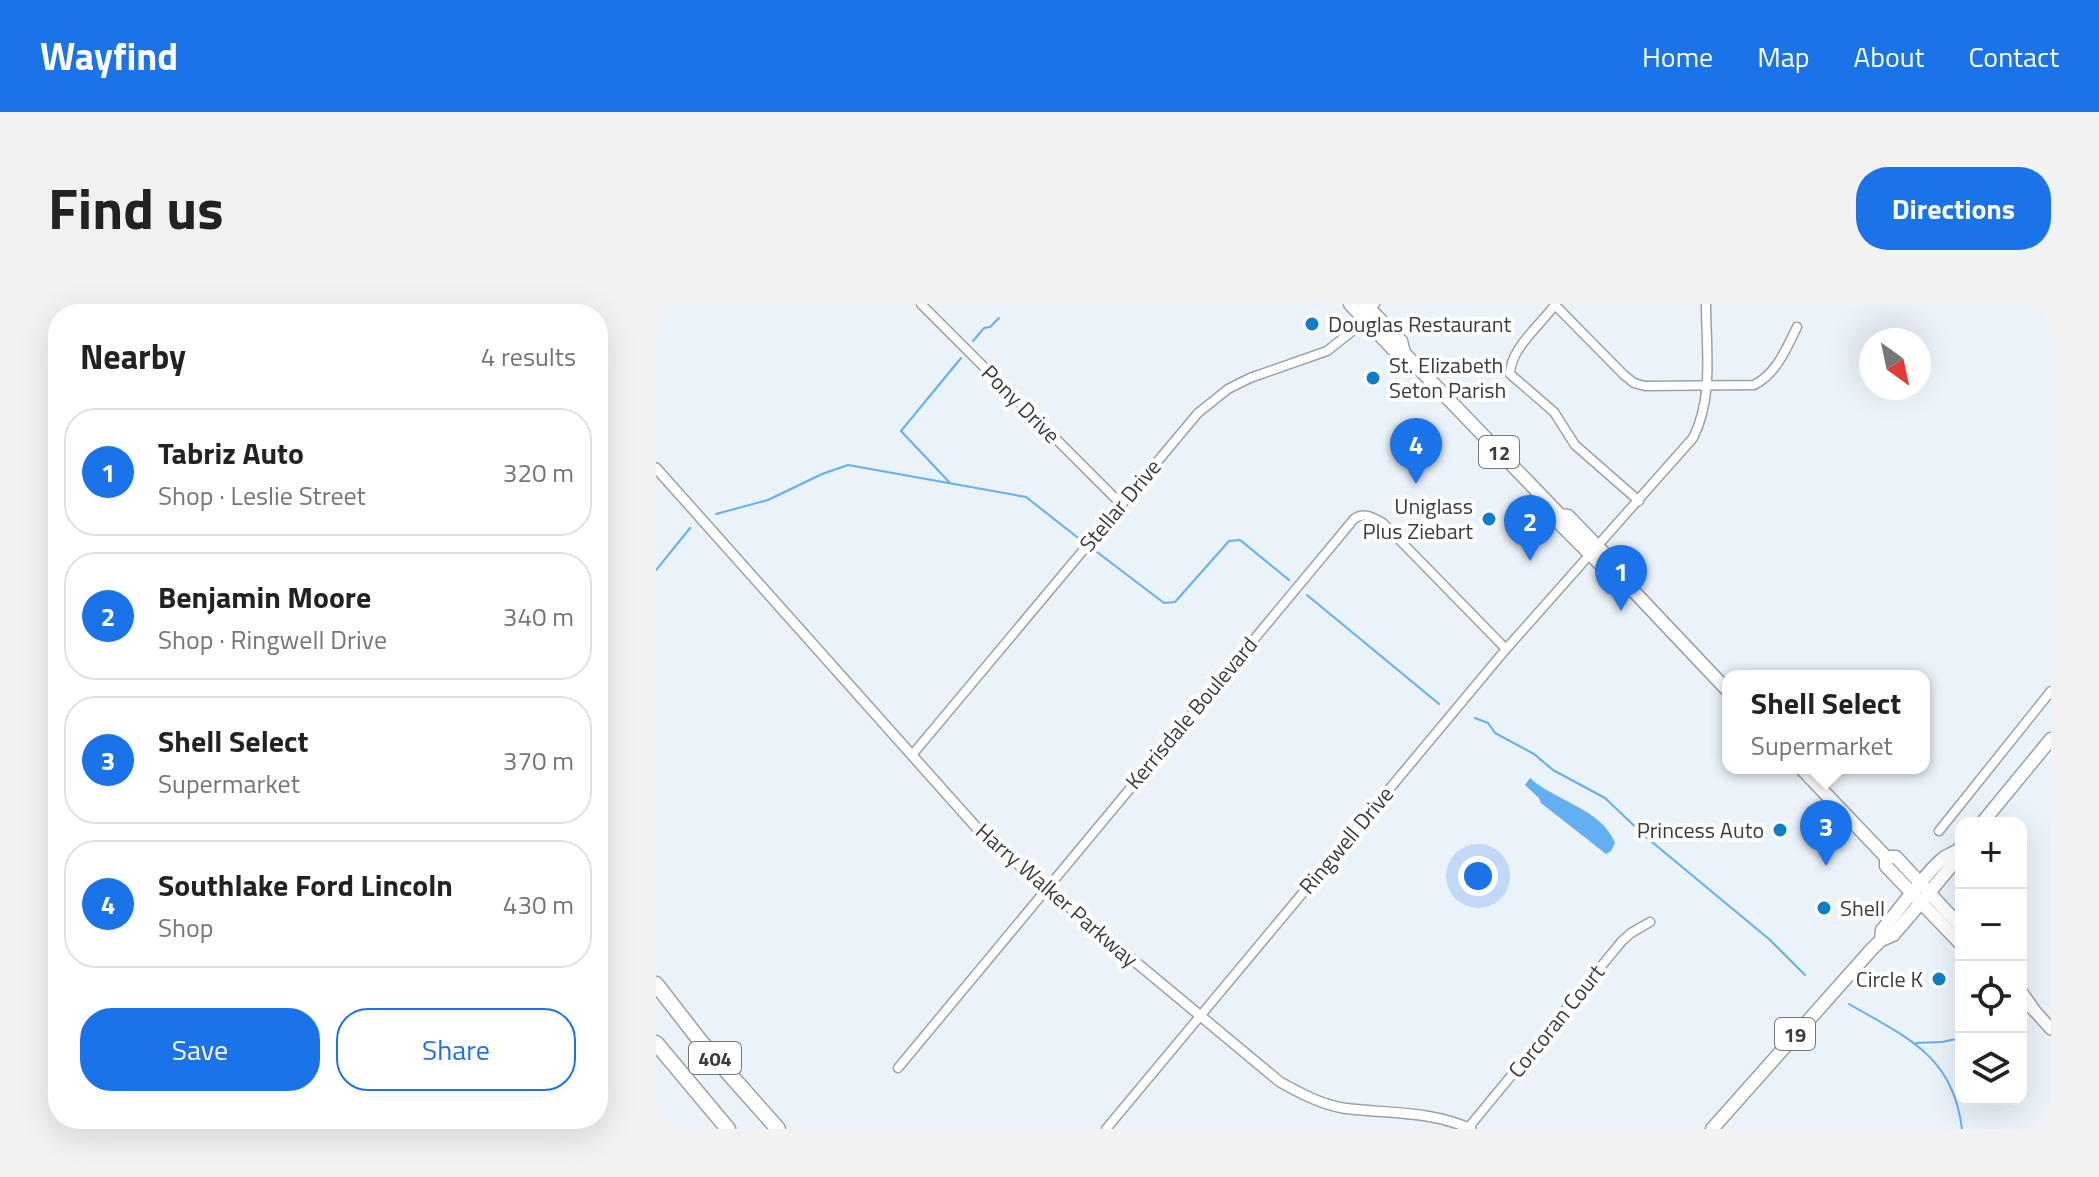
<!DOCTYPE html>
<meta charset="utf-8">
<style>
body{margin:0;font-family:"Titillium Web",sans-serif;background:#f2f2f2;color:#222}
.controls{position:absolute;right:24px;bottom:24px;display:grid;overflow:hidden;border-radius:16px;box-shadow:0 8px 32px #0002}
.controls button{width:72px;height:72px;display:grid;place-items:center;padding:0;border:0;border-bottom:2px solid #e0e0e0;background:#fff;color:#222;font:40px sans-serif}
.compass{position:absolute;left:1203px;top:24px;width:72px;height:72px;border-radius:50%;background:#fff;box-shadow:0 8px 32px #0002;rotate:147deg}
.you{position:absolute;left:822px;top:572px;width:28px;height:28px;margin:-20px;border:6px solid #fff;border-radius:50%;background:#1a73e8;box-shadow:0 0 0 12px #1a73e833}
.badge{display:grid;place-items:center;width:52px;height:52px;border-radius:50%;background:#1a73e8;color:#fff;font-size:26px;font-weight:700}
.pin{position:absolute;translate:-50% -66px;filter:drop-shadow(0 2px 4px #0008)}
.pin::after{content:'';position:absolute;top:42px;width:28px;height:24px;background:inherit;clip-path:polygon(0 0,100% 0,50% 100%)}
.popup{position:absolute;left:1066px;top:366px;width:208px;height:104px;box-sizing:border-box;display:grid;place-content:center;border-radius:16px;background:#fff;filter:drop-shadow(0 2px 6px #0005);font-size:26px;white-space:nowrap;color:#767676}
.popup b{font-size:30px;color:#222}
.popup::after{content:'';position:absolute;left:50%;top:100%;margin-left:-16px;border:16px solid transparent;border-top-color:#fff}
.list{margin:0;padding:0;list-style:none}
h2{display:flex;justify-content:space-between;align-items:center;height:104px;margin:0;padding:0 32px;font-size:34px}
h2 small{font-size:26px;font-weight:400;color:#767676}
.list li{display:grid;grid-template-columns:52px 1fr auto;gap:24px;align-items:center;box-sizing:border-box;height:128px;margin:0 16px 16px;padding:0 16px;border:2px solid #e0e0e0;border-radius:32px}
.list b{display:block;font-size:30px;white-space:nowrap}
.list p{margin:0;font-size:26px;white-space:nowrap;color:#767676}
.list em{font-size:26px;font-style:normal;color:#767676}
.actions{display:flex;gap:16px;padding:24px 32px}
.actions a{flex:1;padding:18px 0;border:2px solid #1a73e8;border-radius:32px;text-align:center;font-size:28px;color:#1a73e8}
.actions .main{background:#1a73e8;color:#fff}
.icon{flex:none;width:44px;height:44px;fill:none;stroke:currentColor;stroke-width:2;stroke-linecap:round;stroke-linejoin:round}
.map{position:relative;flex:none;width:1395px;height:825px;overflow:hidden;border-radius:32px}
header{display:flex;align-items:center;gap:48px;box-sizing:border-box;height:112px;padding:0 40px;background:#1a73e8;color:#fff}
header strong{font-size:38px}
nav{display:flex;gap:44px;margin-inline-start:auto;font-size:28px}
.intro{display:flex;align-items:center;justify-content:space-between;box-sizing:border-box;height:192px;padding:0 48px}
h1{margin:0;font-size:56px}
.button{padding:20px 36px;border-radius:32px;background:#1a73e8;color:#fff;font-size:28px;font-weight:700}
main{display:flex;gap:48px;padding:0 48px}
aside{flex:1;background:#fff;border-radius:32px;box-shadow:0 8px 32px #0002}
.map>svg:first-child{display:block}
</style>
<header>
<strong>Wayfind</strong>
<nav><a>Home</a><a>Map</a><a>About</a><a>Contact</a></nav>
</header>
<div class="intro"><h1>Find us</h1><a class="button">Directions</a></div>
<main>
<aside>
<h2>Nearby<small>4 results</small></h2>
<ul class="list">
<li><span class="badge">1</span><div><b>Tabriz Auto</b><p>Shop · Leslie Street</p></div><em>320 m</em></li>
<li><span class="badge">2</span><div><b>Benjamin Moore</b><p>Shop · Ringwell Drive</p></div><em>340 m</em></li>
<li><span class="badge">3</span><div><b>Shell Select</b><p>Supermarket</p></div><em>370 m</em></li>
<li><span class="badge">4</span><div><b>Southlake Ford Lincoln</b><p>Shop</p></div><em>430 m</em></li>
</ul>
<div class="actions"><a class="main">Save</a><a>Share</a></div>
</aside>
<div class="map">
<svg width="1395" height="825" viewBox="0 0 1395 825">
<rect width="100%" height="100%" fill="#ebf3fa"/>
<path fill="#62aff2" d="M874 474C899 497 946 505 959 539L955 547 950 550 885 499 883 494 869 481Z"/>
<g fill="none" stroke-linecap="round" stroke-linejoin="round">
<g stroke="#62aff2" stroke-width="2">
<polyline points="317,37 328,24 334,23 343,14"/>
<polyline points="294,179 245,127 305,54"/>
<polyline points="60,210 112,196 166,170 192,161 370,193 426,237"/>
<polyline points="437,245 508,299 519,298 573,237 584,236 633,276"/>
<polyline points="0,266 34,224"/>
<polyline points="651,291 783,400"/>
<polyline points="819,414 832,419 839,429 878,450 897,466 949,494 990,533 1114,636 1149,671"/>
<path d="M1193 700C1251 734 1297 751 1306 825"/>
<polyline points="1260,739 1286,738 1305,734"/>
</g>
<g stroke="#9aa2a8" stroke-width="11">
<g id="minor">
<polyline points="265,0 465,200"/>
<path d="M898 0 968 71 978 79 989 82 1098 81C1121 69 1130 45 1141 23"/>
<path d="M899 1C885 20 854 45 854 70L898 108 919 141 983 197"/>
<polyline points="256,451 542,109 572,85 594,74 671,47 695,28 719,0"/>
<polyline points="1283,527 1395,387"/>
<path d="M242 764 698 215C708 208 716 213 727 219L850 345"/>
<polyline points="813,823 966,637 975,629 994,618"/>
<path d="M450 825 850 345 1037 134C1058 93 1050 44 1050 0"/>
</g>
</g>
<g stroke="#9aa2a8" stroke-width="12">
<path id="tertiary" d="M0 164 328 532 624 778C644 789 664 800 687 804 730 810 774 806 815 825"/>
</g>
<g stroke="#9aa2a8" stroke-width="14">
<polyline id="secondary" points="1377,705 1395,725"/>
</g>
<g stroke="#9aa2a8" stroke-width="15">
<g id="primary">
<polyline points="694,0 738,46 748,49 904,211 912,212 967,269 969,278"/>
<polyline points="709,0 745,37 748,49"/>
<polyline points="904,211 904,220 960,276 969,278 1072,387"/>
<polyline points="1145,464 1230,553 1230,562 1305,640"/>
<polyline points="1326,519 1395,435"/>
<polyline points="1230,553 1240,553 1305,623"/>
<path d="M1225 636 1226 626C1240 610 1274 563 1289 553 1296 549 1300 549 1305 543"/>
<polyline points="1365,688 1377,705"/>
<polyline points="1056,825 1215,646 1225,636 1237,631 1256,609 1297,560 1299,550"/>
</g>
</g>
<g stroke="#9aa2a8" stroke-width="17">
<g id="motorway">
<polyline points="0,680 45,738 122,825"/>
<polyline points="0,739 72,825"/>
</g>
</g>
<use href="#minor" stroke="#fff" stroke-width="8"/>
<use href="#tertiary" stroke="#fff" stroke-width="9"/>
<use href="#secondary" stroke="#fff" stroke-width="11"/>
<use href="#primary" stroke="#fff" stroke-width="12"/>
<use href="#motorway" stroke="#fff" stroke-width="14"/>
</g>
<g fill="#0f7ec8" stroke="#fff" stroke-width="3">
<circle cx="656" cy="20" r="8"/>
<circle cx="717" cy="74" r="8"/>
<circle cx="833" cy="215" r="8"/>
<circle cx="1124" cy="526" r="8"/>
<circle cx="1168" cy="604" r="8"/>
<circle cx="1283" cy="675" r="8"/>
</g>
<g text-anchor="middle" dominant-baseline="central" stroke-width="8" stroke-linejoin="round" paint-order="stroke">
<g fill="#fff" stroke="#757779" stroke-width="2">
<rect x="823" y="132" width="40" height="32" rx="6"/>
<rect x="1119" y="714" width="40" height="32" rx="6"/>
<rect x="33" y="738" width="52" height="32" rx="6"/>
</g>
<g font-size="20" font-weight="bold" fill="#3a3d40">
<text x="843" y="148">12</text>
<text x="1139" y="730">19</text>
<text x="59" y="754">404</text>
</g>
<g font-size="22" fill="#3a3d40" stroke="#fff" text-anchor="start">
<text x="672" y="20">Douglas Restaurant</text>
<text x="733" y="61">St. Elizabeth<tspan x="733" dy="25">Seton Parish</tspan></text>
<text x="817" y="202" text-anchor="end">Uniglass<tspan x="817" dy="25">Plus Ziebart</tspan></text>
<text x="1108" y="526" text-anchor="end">Princess Auto</text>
<text x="1184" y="604">Shell</text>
<text x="1267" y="675" text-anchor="end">Circle K</text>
</g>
<g font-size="22" fill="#3a3d40" stroke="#fff">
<text transform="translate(365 100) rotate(45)">Pony Drive</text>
<text transform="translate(464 201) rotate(-50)">Stellar Drive</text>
<text transform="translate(535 409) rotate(-50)">Kerrisdale Boulevard</text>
<text transform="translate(690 536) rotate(-50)">Ringwell Drive</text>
<text transform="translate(401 591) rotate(41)">Harry Walker Parkway</text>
<text transform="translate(900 717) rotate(-51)">Corcoran Court</text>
</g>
</g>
</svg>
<div class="controls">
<button>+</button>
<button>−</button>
<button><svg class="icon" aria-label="locate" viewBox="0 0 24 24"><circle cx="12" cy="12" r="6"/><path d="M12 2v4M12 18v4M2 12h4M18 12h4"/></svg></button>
<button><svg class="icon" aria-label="layers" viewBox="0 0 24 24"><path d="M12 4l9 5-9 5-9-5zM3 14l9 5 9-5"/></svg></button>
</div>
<svg class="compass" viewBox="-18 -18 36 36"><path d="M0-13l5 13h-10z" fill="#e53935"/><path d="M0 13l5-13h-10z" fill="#767676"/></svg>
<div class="you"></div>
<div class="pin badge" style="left:965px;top:307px">1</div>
<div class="pin badge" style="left:874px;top:257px">2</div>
<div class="pin badge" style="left:1170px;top:562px">3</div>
<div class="popup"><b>Shell Select</b>Supermarket</div>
<div class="pin badge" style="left:760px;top:180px">4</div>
</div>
</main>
